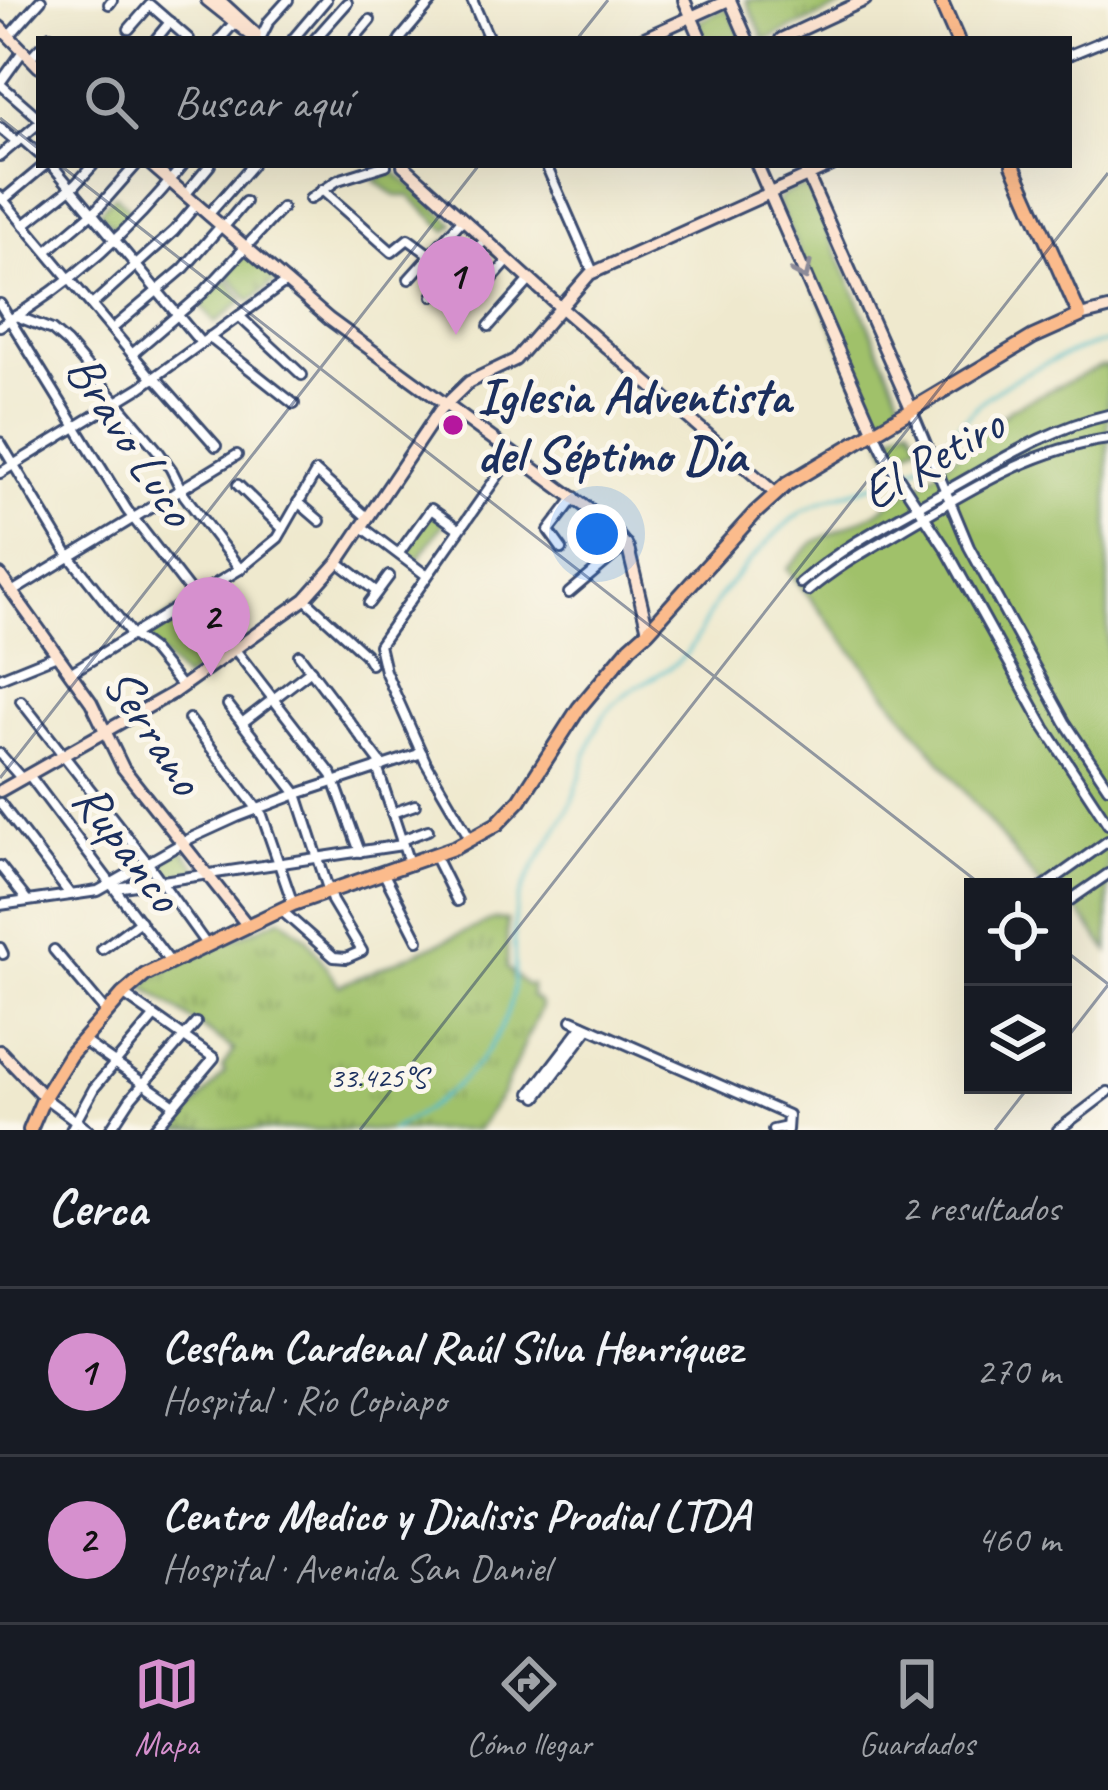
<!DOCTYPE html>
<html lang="es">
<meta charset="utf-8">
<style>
body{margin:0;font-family:Caveat,sans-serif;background:#242831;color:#f1f3f6}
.controls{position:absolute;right:36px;bottom:36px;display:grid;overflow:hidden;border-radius:0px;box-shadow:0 12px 48px #0002}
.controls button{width:108px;height:108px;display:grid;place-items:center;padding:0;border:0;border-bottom:3px solid #363941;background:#171b24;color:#f1f3f6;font:60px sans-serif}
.you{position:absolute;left:597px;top:534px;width:42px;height:42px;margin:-30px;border:9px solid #fff;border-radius:50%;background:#1a73e8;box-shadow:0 0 0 18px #1a73e833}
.badge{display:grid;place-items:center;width:78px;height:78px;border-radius:50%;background:#d690ce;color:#111;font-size:39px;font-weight:700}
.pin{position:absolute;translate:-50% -99px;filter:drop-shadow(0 3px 6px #0008)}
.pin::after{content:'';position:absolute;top:63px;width:42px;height:36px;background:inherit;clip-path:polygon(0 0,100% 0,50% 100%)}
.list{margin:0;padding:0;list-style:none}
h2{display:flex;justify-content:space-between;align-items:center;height:156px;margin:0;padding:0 48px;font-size:51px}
h2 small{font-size:39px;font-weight:400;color:#9ea1a6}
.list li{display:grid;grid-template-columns:78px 1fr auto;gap:36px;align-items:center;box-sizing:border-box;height:168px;padding:0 48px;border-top:3px solid #363941}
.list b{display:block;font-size:45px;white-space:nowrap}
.list p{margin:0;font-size:39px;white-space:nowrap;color:#9ea1a6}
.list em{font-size:39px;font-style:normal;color:#9ea1a6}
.icon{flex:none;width:66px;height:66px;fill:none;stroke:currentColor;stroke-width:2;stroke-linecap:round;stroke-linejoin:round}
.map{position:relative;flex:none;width:1108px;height:1130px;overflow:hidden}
.search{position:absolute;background:#171b24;box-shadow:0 12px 48px #0002;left:36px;right:36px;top:36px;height:132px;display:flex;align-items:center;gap:30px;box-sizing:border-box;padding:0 42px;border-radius:0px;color:#9ea1a6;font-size:45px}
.sheet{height:492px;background:#171b24}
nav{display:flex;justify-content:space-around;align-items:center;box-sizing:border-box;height:168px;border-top:3px solid #363941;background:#171b24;font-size:33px;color:#9ea1a6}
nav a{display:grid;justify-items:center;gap:6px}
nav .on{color:#d690ce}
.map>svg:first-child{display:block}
</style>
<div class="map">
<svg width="1108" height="1130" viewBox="0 0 1108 1130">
<defs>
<pattern id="park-tufts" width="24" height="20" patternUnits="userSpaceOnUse" patternTransform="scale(3)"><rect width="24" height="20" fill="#a0c16a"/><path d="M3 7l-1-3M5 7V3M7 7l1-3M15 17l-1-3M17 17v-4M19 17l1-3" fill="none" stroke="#829d5a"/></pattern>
<pattern id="garden-dots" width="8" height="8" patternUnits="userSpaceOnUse" patternTransform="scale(3)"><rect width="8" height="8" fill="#a0c16a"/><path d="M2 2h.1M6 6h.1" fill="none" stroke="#829d5a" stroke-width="1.8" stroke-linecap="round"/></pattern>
</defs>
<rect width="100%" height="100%" fill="#fbf7ec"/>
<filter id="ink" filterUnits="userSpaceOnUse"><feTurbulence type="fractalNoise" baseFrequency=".00833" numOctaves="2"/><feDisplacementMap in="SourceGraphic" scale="24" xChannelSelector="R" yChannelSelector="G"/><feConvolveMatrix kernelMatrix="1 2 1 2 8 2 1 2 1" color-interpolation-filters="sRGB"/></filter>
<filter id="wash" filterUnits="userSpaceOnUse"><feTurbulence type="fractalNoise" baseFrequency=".004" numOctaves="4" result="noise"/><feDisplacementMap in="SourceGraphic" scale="48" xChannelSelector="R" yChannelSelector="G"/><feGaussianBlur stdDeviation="2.7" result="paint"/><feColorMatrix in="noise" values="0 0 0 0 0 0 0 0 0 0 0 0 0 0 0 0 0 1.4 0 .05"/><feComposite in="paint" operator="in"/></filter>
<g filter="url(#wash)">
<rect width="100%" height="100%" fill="#efe9ce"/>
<g fill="#a0c16a" stroke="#5e7864" stroke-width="3">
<polygon points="727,8 744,39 704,39 699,21"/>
<polygon points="395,172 454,224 447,231 409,196 396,196 374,180"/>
<polygon points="801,187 810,191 901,399 900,406 880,418 872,415 777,202 784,194"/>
<polygon points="227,280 243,301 215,323 199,302"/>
<polygon points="1101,366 1108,366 1108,951 1077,909 1064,916 1063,887 1041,887 787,569 814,542 873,514 925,481 1012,408"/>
<polygon points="431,511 445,521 417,561 403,551"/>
<polygon points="193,601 228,649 184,679 141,632"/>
</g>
<g fill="url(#park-tufts)" stroke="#5e7864" stroke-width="3">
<polygon points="746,0 856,0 767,39 764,39"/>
<polygon points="115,195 134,214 117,231 99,211"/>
<polygon points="247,253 278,280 250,301 227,273"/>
<polygon points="182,849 201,872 162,878 152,863"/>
<polygon points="281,918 307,938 339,986 495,919 507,920 507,968 526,985 531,985 531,996 539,1002 541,1007 502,1094 477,1130 175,1130 225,1072 222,1068 234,1050 143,986 156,974"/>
</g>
<polygon fill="url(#garden-dots)" stroke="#5e7864" stroke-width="3" points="910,424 920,442 897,457 893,450 888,452 882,440"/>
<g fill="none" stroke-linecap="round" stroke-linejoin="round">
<g stroke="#50bdc9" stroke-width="3">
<path d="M903 474C934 460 955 427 980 403 1006 379 1073 348 1108 342"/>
<path d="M390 1130C446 1102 508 1050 514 983 517 954 509 921 521 893 533 862 556 836 570 806 584 774 587 732 612 706 633 683 666 676 686 654 700 638 706 616 718 599 732 579 781 526 800 513 827 496 864 489 894 478"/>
</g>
</g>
</g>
<g filter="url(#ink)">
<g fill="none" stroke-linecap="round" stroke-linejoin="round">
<g stroke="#3b4b6f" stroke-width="14">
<g id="street">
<polyline points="472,0 489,39"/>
<polyline points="109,4 112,0"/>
<polyline points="129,29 150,5 189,39"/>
<polyline points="9,36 41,0"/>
<polyline points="47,39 50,36"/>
<polyline points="156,39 170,22"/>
<polyline points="220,39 235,22"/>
<polyline points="260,39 269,21 288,0"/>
<polyline points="293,39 326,0"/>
<polyline points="315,39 347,3"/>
<polyline points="354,39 370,20"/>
<polyline points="400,39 433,0"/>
<polyline points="1069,55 1108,39"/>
<polyline points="30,58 39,48"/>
<polyline points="0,83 23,51"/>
<polyline points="0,84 39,118"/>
<polyline points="0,128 17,142"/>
<polyline points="22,139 39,154"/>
<polyline points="0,156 39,123"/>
<polyline points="52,165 201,343"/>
<polyline points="546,165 593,272"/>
<polyline points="322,190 392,252 408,239 430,255"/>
<polyline points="185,195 210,165"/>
<polyline points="0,196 153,379"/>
<polyline points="310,199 338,180 386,165"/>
<polyline points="3,200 45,165"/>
<polyline points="208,215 252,165"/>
<polyline points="24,225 76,184 93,165"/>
<polyline points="223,228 245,202"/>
<polyline points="47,251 98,208 136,165"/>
<polyline points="409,279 463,219"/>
<polyline points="433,296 485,240"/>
<polyline points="0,304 127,510 332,775 360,852"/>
<polyline points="92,305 174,231 196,205"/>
<polyline points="465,309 508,261"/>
<polyline points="16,316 52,330 67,343 158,451 171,469 184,495 240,569"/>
<polyline points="239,316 302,375"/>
<path d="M0 326C73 282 130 232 183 165"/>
<polyline points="489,326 530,280"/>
<polyline points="112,329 184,268 221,226"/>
<polyline points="209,337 294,404"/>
<polyline points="132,354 203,293 282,208"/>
<polyline points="155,377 216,446"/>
<polyline points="911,408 969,547 1065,722 1108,787"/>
<polyline points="873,430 889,463 946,549 1045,728 1108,824"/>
<polyline points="0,442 67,553 132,635 151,649 182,687"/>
<polyline points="0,473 141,387 286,282"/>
<polyline points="238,485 283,529"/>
<polyline points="298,502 320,521"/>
<polyline points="361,526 426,575"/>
<polyline points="562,549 549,531 575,497"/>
<polyline points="399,553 431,509 459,529"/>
<polyline points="338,562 377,592"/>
<path d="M800 583C845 544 898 518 949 489 1001 460 1050 428 1108 415"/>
<path d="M808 591C837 566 871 548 903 529 970 490 1030 450 1108 439"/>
<polyline points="12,592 237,455"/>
<polyline points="569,593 627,544"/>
<polyline points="305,599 365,654 371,664"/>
<polyline points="369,603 389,576"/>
<polyline points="299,655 383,766"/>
<polyline points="70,673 240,569 278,538 316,472 367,517"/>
<polyline points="0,678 57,655"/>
<polyline points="21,701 147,862 206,944"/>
<polyline points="228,705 297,794 332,901 362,951 346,958 334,957 282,911"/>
<polyline points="189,719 262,815 293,904"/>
<polyline points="242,723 311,670"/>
<polyline points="0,754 22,779"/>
<polyline points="377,767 409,863"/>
<polyline points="29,775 170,962"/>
<polyline points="0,803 69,893"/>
<polyline points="392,813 415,805"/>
<polyline points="401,840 428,830"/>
<polyline points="471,840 426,763 385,671 379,645 513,454"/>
<polyline points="434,855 457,901"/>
<polyline points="0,866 26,899"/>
<polyline points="383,872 418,940"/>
<polyline points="1043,887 1108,841"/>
<polyline points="116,888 402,845"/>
<polyline points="0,905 98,891 191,838 237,817 297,794 422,753"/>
<polyline points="1063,905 1108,874"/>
<polyline points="0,948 3,954"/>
<polyline points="102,949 140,921"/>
<polyline points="54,950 106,1012"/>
<polyline points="123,994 214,1058 153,1130"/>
<polyline points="572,1020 788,1115 787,1130"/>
<polyline points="82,1040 173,1104"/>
<polyline points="531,1093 583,1025"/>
<polyline points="537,1097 589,1028"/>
<polyline points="45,1098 88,1130"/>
<polyline points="71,1130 94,1088 154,1017"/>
<polyline points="110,1130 131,1098 196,1023"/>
<polyline points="773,1130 787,1127"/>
<polyline points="1058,1130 1108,1092"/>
</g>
</g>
<g stroke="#3b4b6f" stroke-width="16">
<g id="secondary">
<polyline points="207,0 256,39"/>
<polyline points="219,0 256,34"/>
<polyline points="684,0 701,39"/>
<polyline points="730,0 747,39"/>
<polyline points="0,27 39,67"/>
<polyline points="642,39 729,0"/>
<polyline points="781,39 865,0"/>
<polyline points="151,165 329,319 609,524 628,548 648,631"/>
<polyline points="403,165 560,307 775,493"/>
<polyline points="757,165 873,430"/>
<polyline points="803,165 911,408"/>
<polyline points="1080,316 1108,309"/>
<polyline points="0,575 91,702 123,768 248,926"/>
<polyline points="0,791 173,693 305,599 338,562 440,410 469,382 515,360 590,274 832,165"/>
<polyline points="0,1051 44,1097"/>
</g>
</g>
<g stroke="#3b4b6f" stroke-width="18">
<g id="primary">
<polyline points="940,0 957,39"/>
<polyline points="30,1130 44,1097 70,1055 123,994 145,975 293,904 456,847 497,824 520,800 579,708 630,647 648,631 755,513 787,484 1033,337 1080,316 1013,165"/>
</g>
</g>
<use href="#street" stroke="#fff" stroke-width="8"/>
<use href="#secondary" stroke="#fde4d1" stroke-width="10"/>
<use href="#primary" stroke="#fbbb8c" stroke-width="12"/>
</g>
<defs><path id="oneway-chevron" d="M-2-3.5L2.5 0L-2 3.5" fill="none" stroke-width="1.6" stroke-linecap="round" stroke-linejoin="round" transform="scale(3)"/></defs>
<use stroke="#8c8a98" href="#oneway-chevron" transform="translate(803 272) rotate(66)"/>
</g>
<path fill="none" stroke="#1b2f5e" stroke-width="3" stroke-opacity="0.45" d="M577 39 608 0M0 118 39 149M60 165 984 887M0 778 479 165M1063 949 1108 984M1063 1043 1108 985M360 1130 1108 173M995 1130 1030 1085"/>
<circle fill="#b5179e" stroke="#fbf7ec" stroke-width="4.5" cx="453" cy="425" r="12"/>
<g text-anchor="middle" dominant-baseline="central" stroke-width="10" stroke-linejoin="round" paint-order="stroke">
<g font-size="51" font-weight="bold" fill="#1b2f5e" stroke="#fbf7ec" text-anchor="start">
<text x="477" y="396">Iglesia Adventista<tspan x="477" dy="59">del Séptimo Día</tspan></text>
</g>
<g font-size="51" fill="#1b2f5e" stroke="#fbf7ec">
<text transform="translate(131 440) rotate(57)">Bravo Luco</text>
<text transform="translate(932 458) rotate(-30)">El Retiro</text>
<text transform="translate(154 731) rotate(57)">Serrano</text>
<text transform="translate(128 847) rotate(53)">Rupanco</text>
</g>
</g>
<g font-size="30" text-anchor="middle" fill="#1b2f5e" stroke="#fbf7ec" stroke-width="10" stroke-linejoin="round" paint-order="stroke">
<text x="378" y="1087">33.425°S</text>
</g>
</svg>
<div class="controls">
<button><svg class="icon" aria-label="locate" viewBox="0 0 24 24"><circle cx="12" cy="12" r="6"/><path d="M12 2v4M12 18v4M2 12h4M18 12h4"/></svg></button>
<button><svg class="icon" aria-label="layers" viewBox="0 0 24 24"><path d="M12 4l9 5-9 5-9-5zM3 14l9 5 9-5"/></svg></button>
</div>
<div class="you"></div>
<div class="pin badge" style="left:456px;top:335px">1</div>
<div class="pin badge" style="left:211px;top:676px">2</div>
<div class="search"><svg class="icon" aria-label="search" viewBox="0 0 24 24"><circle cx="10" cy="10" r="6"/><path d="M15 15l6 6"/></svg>Buscar aquí</div>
</div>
<section class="sheet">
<h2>Cerca<small>2 resultados</small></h2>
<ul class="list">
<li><span class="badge">1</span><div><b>Cesfam Cardenal Raúl Silva Henríquez</b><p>Hospital · Río Copiapo</p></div><em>270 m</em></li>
<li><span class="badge">2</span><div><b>Centro Medico y Dialisis Prodial LTDA</b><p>Hospital · Avenida San Daniel</p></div><em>460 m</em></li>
</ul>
</section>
<nav>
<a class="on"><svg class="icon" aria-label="map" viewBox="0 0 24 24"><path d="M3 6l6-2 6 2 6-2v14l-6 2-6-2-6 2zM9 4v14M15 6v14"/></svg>Mapa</a>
<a><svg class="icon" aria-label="directions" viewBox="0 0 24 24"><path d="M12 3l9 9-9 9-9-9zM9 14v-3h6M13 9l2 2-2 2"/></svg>Cómo llegar</a>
<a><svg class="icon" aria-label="saved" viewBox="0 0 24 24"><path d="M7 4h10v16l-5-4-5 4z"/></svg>Guardados</a>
</nav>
